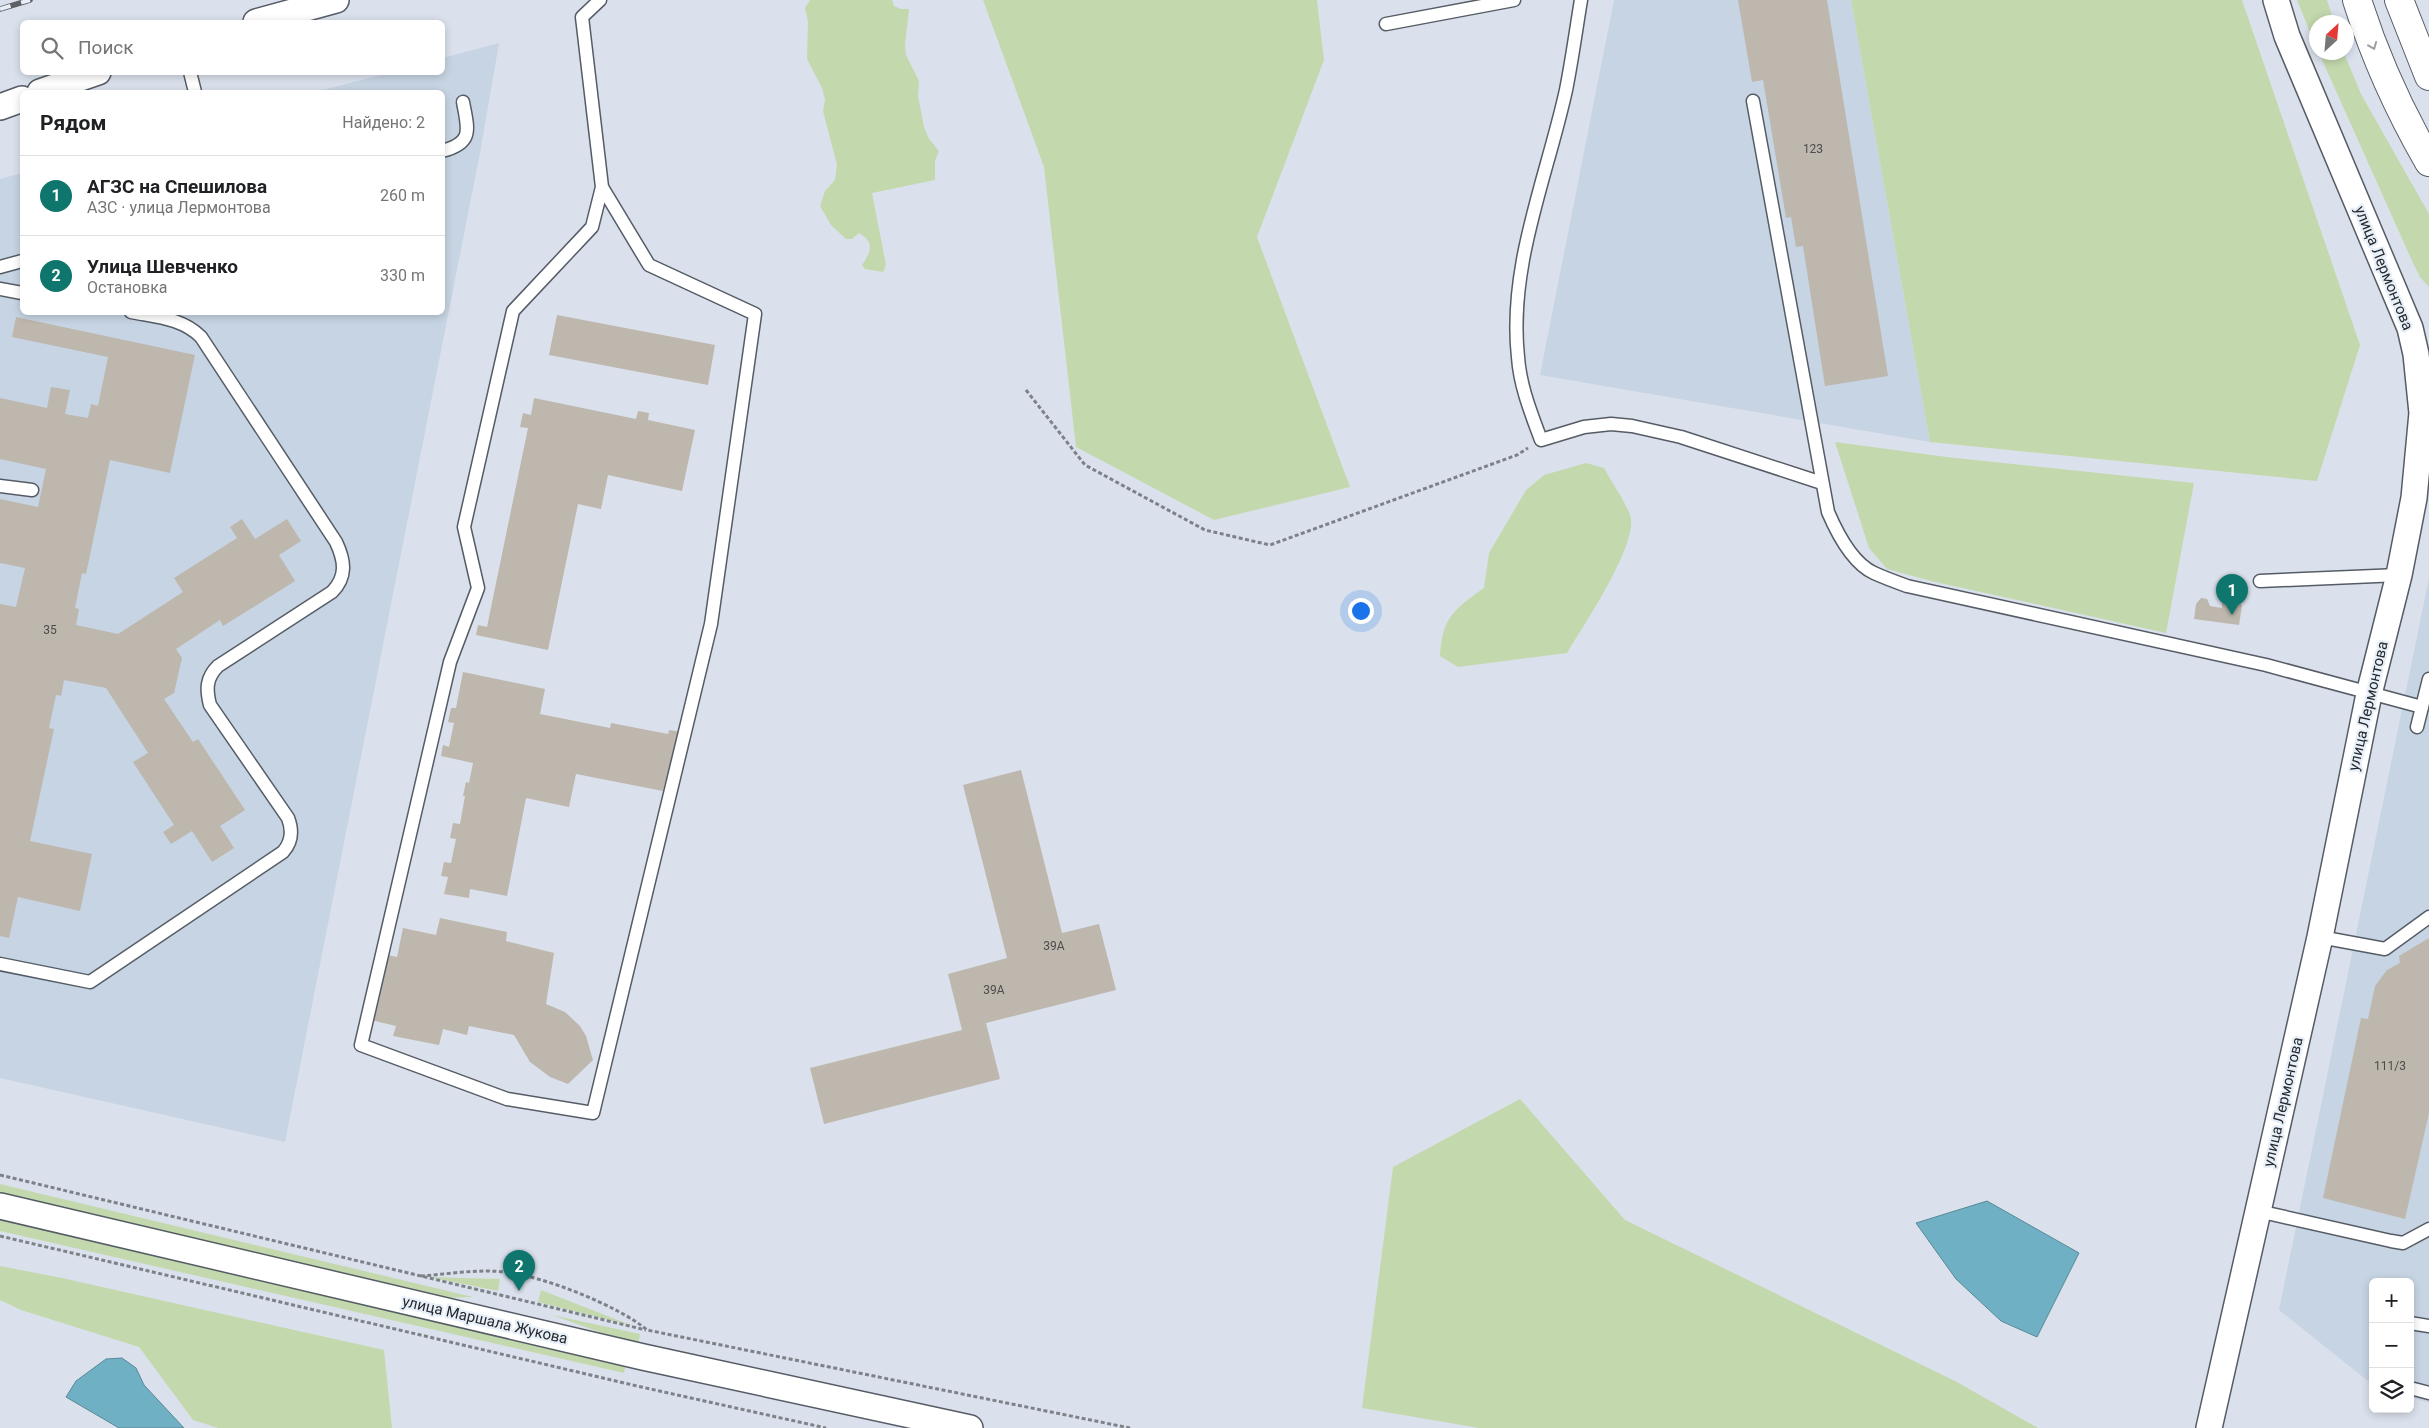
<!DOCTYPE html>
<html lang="ru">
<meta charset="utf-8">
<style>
body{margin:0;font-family:Roboto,sans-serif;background:#f2f2f2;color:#202124}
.controls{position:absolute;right:15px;bottom:15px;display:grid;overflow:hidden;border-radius:8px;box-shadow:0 2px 8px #0003}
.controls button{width:45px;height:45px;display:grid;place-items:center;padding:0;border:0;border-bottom:1px solid #e0e0e0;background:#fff;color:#202124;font:25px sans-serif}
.compass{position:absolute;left:2309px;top:15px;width:45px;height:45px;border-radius:50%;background:#fff;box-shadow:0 2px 8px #0003;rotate:26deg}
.you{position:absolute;left:1360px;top:610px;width:18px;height:18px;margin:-12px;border:4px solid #fff;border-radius:50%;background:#1a73e8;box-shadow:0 0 0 8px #1a73e833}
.badge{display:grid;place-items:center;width:32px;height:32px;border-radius:50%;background:#0f766e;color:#fff;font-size:16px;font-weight:700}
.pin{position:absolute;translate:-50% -41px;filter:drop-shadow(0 1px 2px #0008)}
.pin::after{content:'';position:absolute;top:26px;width:18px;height:15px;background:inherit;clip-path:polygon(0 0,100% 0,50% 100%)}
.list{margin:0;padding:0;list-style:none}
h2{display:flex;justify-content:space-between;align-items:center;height:65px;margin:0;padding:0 20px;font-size:21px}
h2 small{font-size:16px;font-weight:400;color:#757577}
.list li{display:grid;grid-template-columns:32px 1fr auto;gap:15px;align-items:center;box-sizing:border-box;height:80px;padding:0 20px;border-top:1px solid #e0e0e0}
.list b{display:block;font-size:19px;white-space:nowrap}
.list p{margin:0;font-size:16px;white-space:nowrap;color:#757577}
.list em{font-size:16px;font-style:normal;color:#757577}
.icon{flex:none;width:28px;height:28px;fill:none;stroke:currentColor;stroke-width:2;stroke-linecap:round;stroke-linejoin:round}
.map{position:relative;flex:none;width:2429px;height:1428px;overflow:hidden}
.search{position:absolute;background:#fff;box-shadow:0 2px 8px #0003;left:20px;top:20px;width:425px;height:55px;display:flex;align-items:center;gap:12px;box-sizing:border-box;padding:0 18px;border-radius:8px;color:#757577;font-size:19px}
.panel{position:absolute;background:#fff;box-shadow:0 2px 8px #0003;left:20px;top:90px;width:425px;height:225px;border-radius:8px}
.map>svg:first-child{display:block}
</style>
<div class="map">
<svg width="2429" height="1428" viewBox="0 0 2429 1428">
<rect width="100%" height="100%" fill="#dae1ec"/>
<g fill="#c7d4e3">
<polygon points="1614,0 1851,0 1930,442 1540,375"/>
<polygon points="499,43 480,153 285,1142 0,1078 0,179 22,173 22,312 442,312 442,92 315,92 389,73 442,72 443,58"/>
<polygon points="2429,578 2429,1403 2410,1397 2410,1282 2373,1282 2373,1385 2279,1310"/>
</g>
<g fill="#c3d9ad">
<path d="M810 0H892L894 6 901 9H909L905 44 906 55 919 81 918 96 924 127 929 139 939 151 935 161V180L872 193 886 265 883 272 865 269 862 265C871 252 875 242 859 233L852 239H846L831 225 820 206 825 191 835 180 837 165 823 111 825 100 822 88 807 59 808 21 805 8Z"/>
<polygon points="983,0 1317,0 1324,60 1257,237 1350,487 1214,520 1076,447 1044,167"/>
<polygon points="1851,0 2242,0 2360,345 2317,481 1930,442"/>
<polygon points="2297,0 2327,0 2334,22 2316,22 2316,47"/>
<polygon points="2319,53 2344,53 2361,94 2429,214 2429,287 2420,277 2413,263"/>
<polygon points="1835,442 1947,457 2194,483 2166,633 1931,581 1887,569 1869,548"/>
<path d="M1586 463 1604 468C1612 483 1624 499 1630 515 1640 542 1582 628 1567 653L1458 667 1440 656C1442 618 1454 609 1484 588L1489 553 1526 490 1544 475Z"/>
<polygon points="1520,1099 1625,1220 1955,1381 2038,1428 1479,1428 1362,1408 1393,1167"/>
<polygon points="0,1184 473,1297 445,1298 0,1193"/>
<polygon points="0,1220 626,1363 624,1373 0,1231"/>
<polygon points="0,1266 62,1278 384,1350 392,1428 218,1428 193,1420 139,1347 21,1310 0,1300"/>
<polygon points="429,1277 500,1279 498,1291"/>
<polygon points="541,1290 633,1326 538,1302"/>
<polygon points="552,1315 640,1334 638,1346"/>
</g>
<g fill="#70b0c4" stroke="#5a8896">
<polygon points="1987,1201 2079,1253 2037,1337 2001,1321 1956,1279 1916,1223"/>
<polygon points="122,1358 136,1368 144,1385 184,1428 119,1428 66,1397 76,1381 106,1359"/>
</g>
<g fill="#beb7ad">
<polygon points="1738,0 1827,0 1888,376 1825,386 1803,246 1796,247 1791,217 1786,218 1763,80 1752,82"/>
<polygon points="557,315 715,345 708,385 549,355"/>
<polygon points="16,317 195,355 170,473 110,460 86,574 82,573 75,608 79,609 76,625 118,634 183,592 174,578 237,538 230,527 242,519 255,539 287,519 301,541 279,555 295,581 223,626 220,620 176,649 182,658 174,693 164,699 193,742 198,739 245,810 220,826 234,848 212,862 192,831 171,844 163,832 174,825 133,762 148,753 106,688 64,680 61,696 56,695 49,728 54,729 30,841 92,854 80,911 18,897 9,938 0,936 0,604 16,607 25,568 0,563 0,499 38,507 46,469 0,459 0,398 47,408 51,387 70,390 65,414 88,418 91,404 98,406 108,357 12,337"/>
<polygon points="534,398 636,419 638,411 649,413 648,420 695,430 682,491 608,475 601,509 578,504 548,650 476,635 478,625 487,627 528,428 520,427 523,413 531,415"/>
<polygon points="2201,598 2207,599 2210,606 2222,608 2222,603 2226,600 2231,598 2240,602 2242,606 2239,625 2194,619 2196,604"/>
<polygon points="463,672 545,689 540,714 610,728 611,723 668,734 669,730 682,732 672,781 666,779 663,791 576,774 569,807 526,798 507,896 470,889 469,898 444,894 448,877 441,876 444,862 451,863 456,839 450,838 453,823 460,824 465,796 463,796 466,782 469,783 473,763 441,756 443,745 449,747 454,723 448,722 451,708 456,708"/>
<polygon points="1021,770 1062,933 1099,924 1116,990 986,1023 1000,1079 824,1124 810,1068 962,1030 948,974 1007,958 963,785"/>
<polygon points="440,918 507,932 506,941 554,953 546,1004 565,1012 580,1026 586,1036 593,1060 568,1084 550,1077 530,1062 514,1035 469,1026 467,1035 443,1029 439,1045 393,1036 396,1026 371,1020 383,954 397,957 403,928 436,935"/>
<polygon points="2429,938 2429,1113 2405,1219 2323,1198 2361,1018 2368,1019 2375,986 2387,970 2400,963 2399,956"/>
</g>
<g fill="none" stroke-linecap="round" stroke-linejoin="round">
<g stroke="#555c65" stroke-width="15">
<g id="service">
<polyline points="600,0 582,17 602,187 592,227 513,311 464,527 478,588 450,662 361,1045 507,1099 593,1113 711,624 755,314 649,265 602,187"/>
<path d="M1581 0C1576 30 1572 60 1566 90 1547 177 1508 266 1518 357 1520 386 1531 413 1541 440L1584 427 1611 424 1632 426 1681 437 1822 483"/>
<polyline points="1386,24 1514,0"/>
<polyline points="190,72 195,92"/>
<path d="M1753 101 1828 512C1837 533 1852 563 1874 573 1885 578 1896 582 1907 586L2266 665 2422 707 2417 727"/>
<path d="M442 151C474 143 468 129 463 102"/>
<polyline points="0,267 22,261"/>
<polyline points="0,289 22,293"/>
<polyline points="0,486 32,490"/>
<polyline points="2260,581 2399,575"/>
<polyline points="2422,707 2429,679"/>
<polyline points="2320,937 2385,949 2429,917"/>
<path d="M0 964 90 982 283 852C292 842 293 831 288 818L210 705C206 689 206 678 218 666L332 592C347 577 345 561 336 542L201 337C182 318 156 317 131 312"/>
<polyline points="2258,1211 2391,1241 2403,1243 2429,1229"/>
<polyline points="2410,1323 2429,1326"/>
<polyline points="2410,1388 2429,1393"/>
</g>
</g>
<g stroke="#555c65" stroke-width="28">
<g id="minor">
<polyline points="256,22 336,0"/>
<polyline points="40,92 98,72"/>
<polyline points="0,107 22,99"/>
<polyline points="0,1206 643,1357 970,1428"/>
<polyline points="2209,1428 2320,937 2369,694 2399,575 2414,498 2422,413 2416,354 2410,328 2287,36 2276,0"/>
</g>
</g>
<g stroke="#555c65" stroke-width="30">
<g id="primary">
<path d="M2357 0C2375 57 2399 110 2429 162"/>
<polyline points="2399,0 2429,76"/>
</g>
</g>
<g stroke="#7d8289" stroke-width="3" stroke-dasharray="4 2.5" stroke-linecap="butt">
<polyline points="1026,390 1085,465 1205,530 1270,545 1517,455 1528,448"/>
<polyline points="0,1175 646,1330"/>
<polyline points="0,1236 637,1386 826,1428"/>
<path d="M421 1276C448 1274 478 1269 505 1272 543 1276 619 1306 647 1330L1130 1428"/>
</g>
<use href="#service" stroke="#fff" stroke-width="12"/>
<use href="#minor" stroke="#fff" stroke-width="25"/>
<use href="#primary" stroke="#fff" stroke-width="28"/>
<g stroke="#5d6167" stroke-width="5.5">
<polyline id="rail" points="0,9 30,0"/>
</g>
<use href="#rail" stroke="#e7eff9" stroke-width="4" stroke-dasharray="11" stroke-linecap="butt"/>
</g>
<defs><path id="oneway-chevron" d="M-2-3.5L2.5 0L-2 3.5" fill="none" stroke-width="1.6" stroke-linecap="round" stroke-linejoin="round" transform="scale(1.25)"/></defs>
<use stroke="#9d9fa0" href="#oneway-chevron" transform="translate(2373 46) rotate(68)"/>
<g text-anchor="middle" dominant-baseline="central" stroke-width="4.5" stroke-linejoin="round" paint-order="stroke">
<g font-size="12" fill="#4c4c4c">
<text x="1813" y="149">123</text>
<text x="50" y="630">35</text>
<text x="1054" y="946">39А</text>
<text x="994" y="990">39А</text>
<text x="2390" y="1066">111/3</text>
</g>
<g font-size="15" fill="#26292c" stroke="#e7eff9">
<text transform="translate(2384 268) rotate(68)">улица Лермонтова</text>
<text transform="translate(2368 706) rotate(-77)">улица Лермонтова</text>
<text transform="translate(2283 1102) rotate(-77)">улица Лермонтова</text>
<text transform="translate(485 1320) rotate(13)">улица Маршала Жукова</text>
</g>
</g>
</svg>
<div class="controls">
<button>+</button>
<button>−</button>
<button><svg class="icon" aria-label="layers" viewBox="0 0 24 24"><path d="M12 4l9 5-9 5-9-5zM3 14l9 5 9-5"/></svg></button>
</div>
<svg class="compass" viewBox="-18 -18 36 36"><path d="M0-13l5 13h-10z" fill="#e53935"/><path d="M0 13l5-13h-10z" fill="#757577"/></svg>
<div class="you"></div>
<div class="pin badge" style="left:2232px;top:615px">1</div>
<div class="pin badge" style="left:519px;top:1291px">2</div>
<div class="search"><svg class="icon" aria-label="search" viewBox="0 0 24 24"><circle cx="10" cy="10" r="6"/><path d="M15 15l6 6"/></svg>Поиск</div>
<section class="panel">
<h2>Рядом<small>Найдено: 2</small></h2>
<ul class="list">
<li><span class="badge">1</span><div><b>АГЗС на Спешилова</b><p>АЗС · улица Лермонтова</p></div><em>260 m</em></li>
<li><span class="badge">2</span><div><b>Улица Шевченко</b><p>Остановка</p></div><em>330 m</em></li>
</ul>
</section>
</div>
